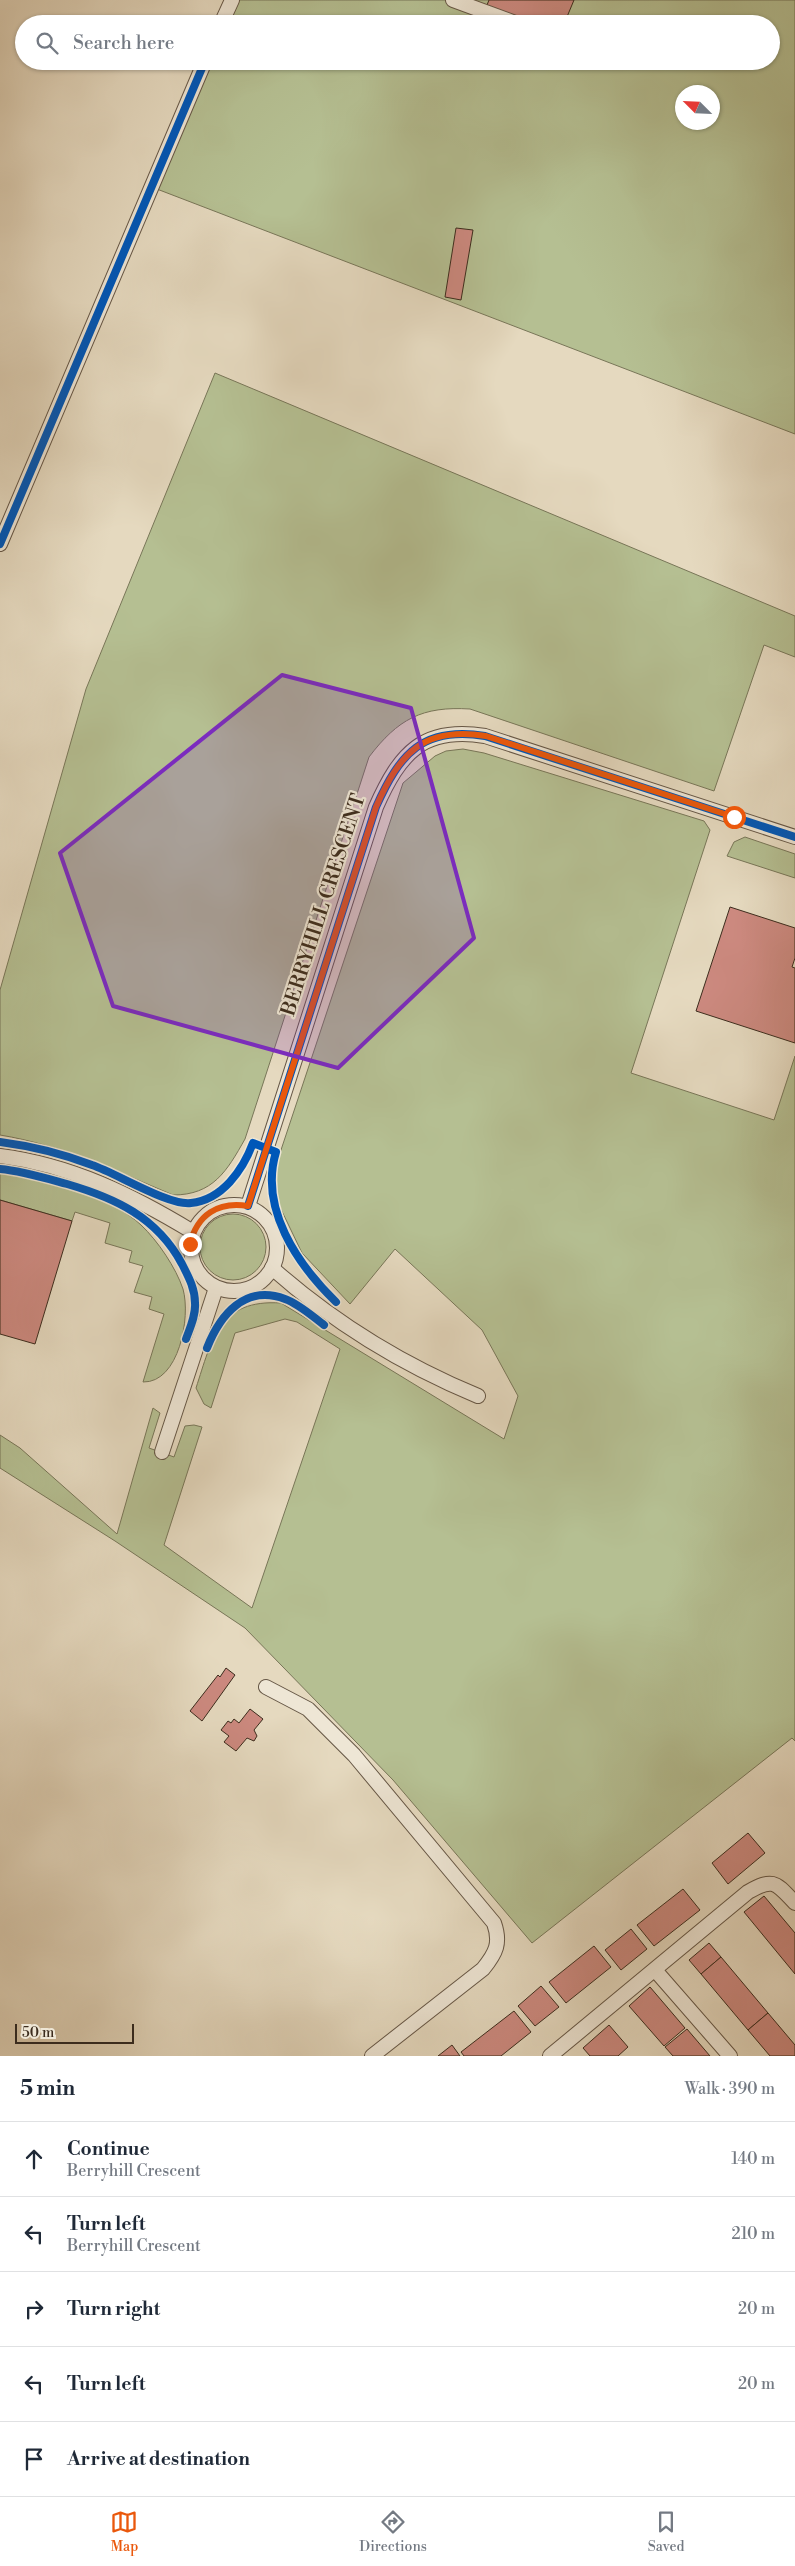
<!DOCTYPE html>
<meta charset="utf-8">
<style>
body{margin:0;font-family:"Libre Bodoni",serif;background:#f6f6f7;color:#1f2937}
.compass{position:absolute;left:675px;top:85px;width:45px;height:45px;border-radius:50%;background:#fff;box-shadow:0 1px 4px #0004;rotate:294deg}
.scale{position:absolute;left:15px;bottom:12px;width:119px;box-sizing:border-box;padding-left:5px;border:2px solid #3c2c1d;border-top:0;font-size:14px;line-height:18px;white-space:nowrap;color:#3c2c1d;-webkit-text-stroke:4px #eee6d5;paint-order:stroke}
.stop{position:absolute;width:15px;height:15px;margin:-11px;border:4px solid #ea580c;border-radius:50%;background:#fff}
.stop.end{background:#ea580c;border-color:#fff;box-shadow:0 1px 5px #0008}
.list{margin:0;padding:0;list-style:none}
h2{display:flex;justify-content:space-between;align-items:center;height:65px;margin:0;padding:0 20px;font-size:21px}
h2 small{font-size:16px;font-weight:400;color:#747a83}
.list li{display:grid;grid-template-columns:32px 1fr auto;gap:15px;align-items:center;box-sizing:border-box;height:75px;padding:0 20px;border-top:1px solid #e0e1e3}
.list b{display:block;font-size:19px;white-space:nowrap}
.list p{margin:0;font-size:16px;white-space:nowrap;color:#747a83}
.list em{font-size:16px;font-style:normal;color:#747a83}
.icon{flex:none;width:28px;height:28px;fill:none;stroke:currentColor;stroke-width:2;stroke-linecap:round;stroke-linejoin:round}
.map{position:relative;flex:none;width:795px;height:2056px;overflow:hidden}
.search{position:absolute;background:#fff;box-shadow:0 1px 4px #0004;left:15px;right:15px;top:15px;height:55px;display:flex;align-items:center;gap:12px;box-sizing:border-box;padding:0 18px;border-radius:28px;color:#747a83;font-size:19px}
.sheet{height:440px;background:#fff}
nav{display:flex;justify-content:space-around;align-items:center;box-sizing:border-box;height:70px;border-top:1px solid #e0e1e3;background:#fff;font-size:14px;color:#747a83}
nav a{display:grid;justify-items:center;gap:2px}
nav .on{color:#ea580c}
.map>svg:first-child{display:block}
</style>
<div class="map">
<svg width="795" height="2056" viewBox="0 0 795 2056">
<rect width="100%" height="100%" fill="#e5d9bf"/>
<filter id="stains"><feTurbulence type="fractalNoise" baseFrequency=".004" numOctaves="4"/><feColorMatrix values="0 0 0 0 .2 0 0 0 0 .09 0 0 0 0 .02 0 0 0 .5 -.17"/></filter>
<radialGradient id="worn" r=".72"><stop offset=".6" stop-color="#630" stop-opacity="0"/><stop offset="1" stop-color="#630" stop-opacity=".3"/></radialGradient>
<g fill="#b5bf92" stroke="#787658" fill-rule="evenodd">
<path d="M226 0H795V434L149 186 201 61H771V24H216ZM682 92H712V122H682Z"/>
<path d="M215 373 795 616V657L764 645 714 791 470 709C422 706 398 719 369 757L245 1139C227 1171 213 1195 173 1195 116 1171 61 1145 0 1135V990L86 689Z"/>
<path d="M463 749 484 753 704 821 710 830 631 1073 774 1120 795 1056V1741L792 1738 532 1943 393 1780 245 1628 115 1541 0 1468V1435L20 1448 117 1534 153 1408 160 1413 149 1448 174 1457 185 1426 194 1425 202 1427 164 1545 252 1608 340 1349 297 1322 285 1319 235 1333 211 1408 204 1404 196 1388C212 1339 219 1299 281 1303L504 1439 518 1396 482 1330 395 1249 350 1304 302 1253 277 1201 274 1171 403 783 435 756 446 751Z"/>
<polygon points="745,837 795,854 795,878 727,856 734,842"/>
<path d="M0 1171C14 1172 27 1178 41 1181 76 1191 113 1199 141 1225 158 1241 176 1268 183 1289 191 1317 179 1383 143 1382L164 1314 149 1309 152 1297 134 1292 143 1266 129 1262 132 1251 105 1243 110 1223 75 1212 72 1221 0 1200Z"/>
<circle cx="233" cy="1247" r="33"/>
</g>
<g fill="#cc897f" stroke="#3c2c1d">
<polygon points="489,0 574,0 564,24 532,24 487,5"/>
<polygon points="456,228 473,230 461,300 445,297"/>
<polygon points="730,907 795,928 795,958 792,967 795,968 795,1043 696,1011"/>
<polygon points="0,1200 72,1221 35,1344 0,1334"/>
<polygon points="226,1668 235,1675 202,1721 190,1711 218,1675 220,1677"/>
<polygon points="250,1709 263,1719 254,1730 257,1736 254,1741 247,1738 236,1751 224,1742 229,1736 221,1730 228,1721 231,1723 234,1719 239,1723"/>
<polygon points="748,1833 765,1853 728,1884 712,1863"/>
<polygon points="683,1889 700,1910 654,1946 637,1925"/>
<polygon points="764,1896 795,1933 795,1974 744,1912"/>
<polygon points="631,1929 647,1949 621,1970 605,1950"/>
<polygon points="709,1943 721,1957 701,1974 689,1960"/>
<polygon points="594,1946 611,1967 566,2003 549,1982"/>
<polygon points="721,1957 768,2013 748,2030 701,1974"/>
<polygon points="541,1986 559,2007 535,2026 518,2006"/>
<polygon points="650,1987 685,2028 664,2046 629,2006"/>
<polygon points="514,2011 531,2032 501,2056 464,2056 461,2052"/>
<polygon points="768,2013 795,2045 795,2056 770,2056 748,2030"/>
<polygon points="609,2025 628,2047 618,2056 590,2056 583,2048"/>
<polygon points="687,2029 710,2056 673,2056 665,2047"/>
<polygon points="452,2045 460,2056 438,2056"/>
</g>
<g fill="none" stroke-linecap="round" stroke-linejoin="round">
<g stroke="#665746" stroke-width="16">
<g id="street">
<polyline points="453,0 518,24"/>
<polyline points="221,24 232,0"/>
<polyline points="0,544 205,61"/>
<path d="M0 1156C71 1165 132 1195 193 1232"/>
<circle cx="234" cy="1248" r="43"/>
<path d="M248 1206 376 807C400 753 423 726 485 736L795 837"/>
<path d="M272 1268C333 1322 403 1365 478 1396"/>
<polyline points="162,1452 216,1288"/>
<path d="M266 1687 308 1709 354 1755 494 1923C501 1943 496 1953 483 1969L372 2056"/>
<polyline points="655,1970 730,2056"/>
<path d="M550 2056 748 1892C774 1877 776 1883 795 1903"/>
</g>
</g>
<use href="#street" stroke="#eee6d5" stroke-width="14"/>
<g stroke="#eee6d5" stroke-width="11">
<g id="cycleway">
<polyline points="0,544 205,61"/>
<path d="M0 1142C31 1146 63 1154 92 1165 116 1173 169 1206 191 1203 222 1200 243 1170 253 1143L276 1152C259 1208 297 1264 336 1302"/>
<path d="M0 1169C22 1171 45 1178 67 1184 115 1198 157 1217 182 1264 188 1276 195 1288 195 1303 196 1315 190 1328 186 1339"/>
<path d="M248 1206 376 807C400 753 423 726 485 736L795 837"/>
<path d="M207 1348C220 1315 245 1284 285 1299 299 1304 312 1316 324 1325"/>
</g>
</g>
<use href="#cycleway" stroke="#0057b8" stroke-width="8"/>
</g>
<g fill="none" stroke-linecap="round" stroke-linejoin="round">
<path stroke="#ea580c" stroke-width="6" d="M190 1244C197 1215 218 1201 248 1206L376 807C400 753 423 726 486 736L734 817"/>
</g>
<path fill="#7b2cbf" fill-opacity="0.2" stroke="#7b2cbf" stroke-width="4" stroke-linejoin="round" d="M282 675 411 708 474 938 338 1068 113 1006 60 853Z"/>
<g text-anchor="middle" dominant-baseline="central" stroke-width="4.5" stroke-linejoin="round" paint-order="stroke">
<g font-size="20" fill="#3c2c1d" stroke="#eee6d5">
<text transform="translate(324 905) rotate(-72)">BERRYHILL CRESCENT</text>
</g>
</g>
<rect width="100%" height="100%" filter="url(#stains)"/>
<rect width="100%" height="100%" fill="url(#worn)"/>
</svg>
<svg class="compass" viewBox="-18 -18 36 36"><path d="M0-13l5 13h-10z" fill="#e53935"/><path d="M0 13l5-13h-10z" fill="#747a83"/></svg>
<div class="scale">50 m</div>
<div class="stop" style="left:734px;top:817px"></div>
<div class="stop end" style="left:190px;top:1244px"></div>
<div class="search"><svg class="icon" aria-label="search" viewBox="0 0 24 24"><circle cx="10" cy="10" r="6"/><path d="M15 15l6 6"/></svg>Search here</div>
</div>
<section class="sheet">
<h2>5 min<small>Walk · 390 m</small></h2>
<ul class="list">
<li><svg class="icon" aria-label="ahead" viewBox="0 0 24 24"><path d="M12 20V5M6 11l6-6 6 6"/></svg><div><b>Continue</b><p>Berryhill Crescent</p></div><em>140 m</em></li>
<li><svg class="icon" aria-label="left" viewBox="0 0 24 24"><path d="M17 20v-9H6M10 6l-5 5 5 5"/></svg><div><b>Turn left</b><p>Berryhill Crescent</p></div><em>210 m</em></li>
<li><svg class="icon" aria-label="right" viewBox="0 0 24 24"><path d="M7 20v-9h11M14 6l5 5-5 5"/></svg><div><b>Turn right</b></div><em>20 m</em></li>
<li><svg class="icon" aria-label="left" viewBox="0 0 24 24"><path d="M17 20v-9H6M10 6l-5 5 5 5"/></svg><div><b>Turn left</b></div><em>20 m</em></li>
<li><svg class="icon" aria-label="arrive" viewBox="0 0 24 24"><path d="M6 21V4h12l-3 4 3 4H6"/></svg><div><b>Arrive at destination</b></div></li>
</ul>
</section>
<nav>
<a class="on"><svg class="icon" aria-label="map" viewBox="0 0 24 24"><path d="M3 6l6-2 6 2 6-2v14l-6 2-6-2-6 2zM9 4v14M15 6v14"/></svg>Map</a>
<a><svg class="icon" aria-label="directions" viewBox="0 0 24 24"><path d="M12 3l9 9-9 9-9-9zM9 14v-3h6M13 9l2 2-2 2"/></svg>Directions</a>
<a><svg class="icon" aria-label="saved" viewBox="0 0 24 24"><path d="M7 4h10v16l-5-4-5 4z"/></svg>Saved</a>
</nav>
